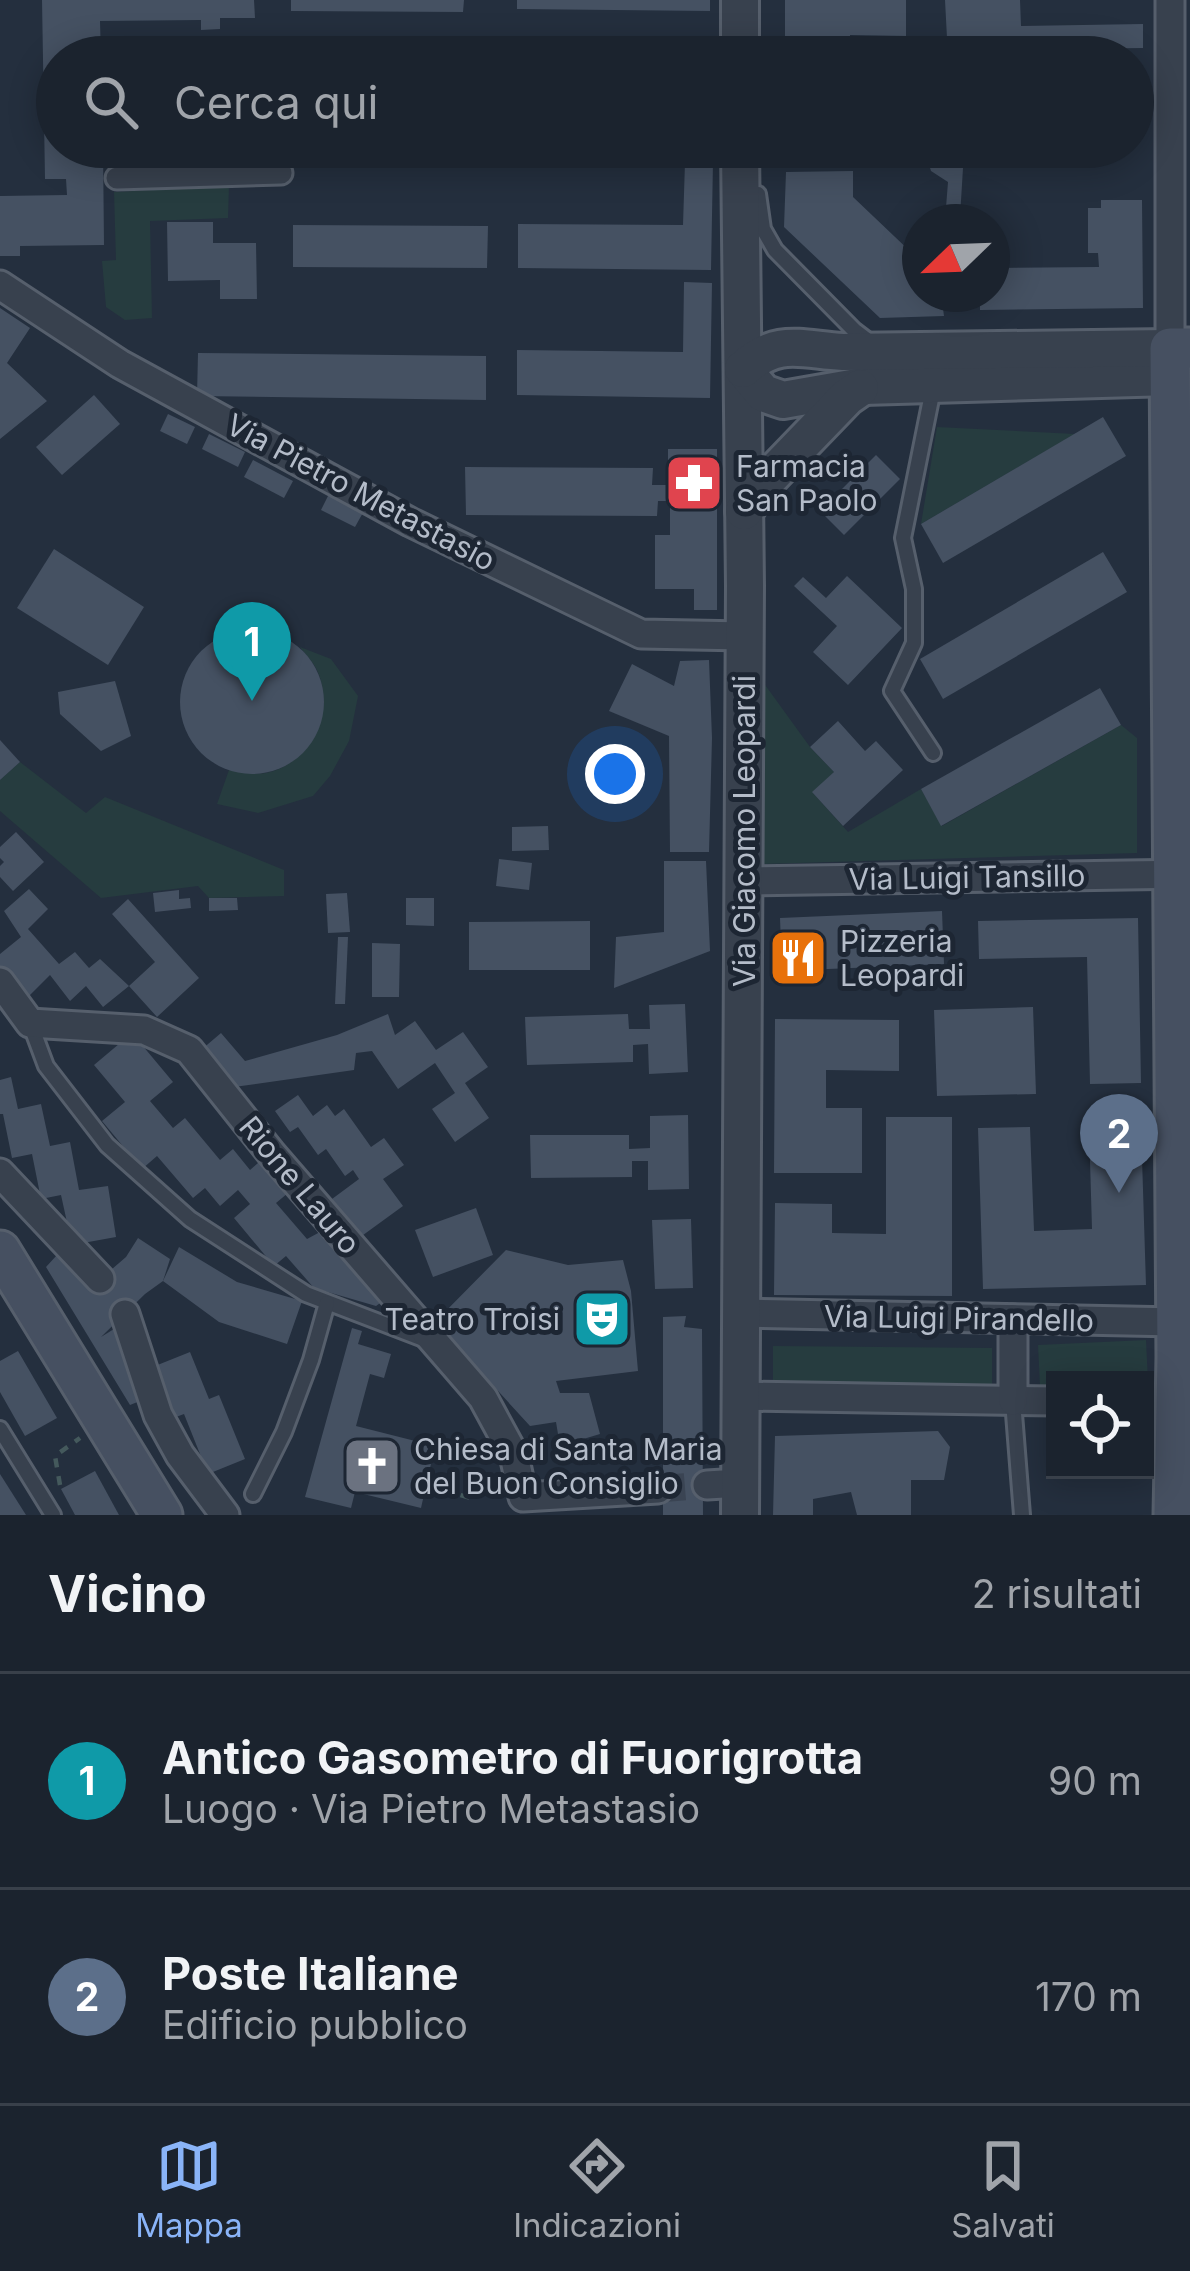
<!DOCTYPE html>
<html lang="it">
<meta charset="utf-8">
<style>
body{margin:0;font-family:Inter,sans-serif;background:#242b36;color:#f1f3f6}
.controls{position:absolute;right:36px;bottom:36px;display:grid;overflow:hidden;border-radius:0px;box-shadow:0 6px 30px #0003}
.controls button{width:108px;height:108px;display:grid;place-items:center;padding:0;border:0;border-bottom:3px solid #39404a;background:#1b232e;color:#f1f3f6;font:60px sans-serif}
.compass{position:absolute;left:902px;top:204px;width:108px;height:108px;border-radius:50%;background:#1b232e;box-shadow:0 6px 30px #0003;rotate:247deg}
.you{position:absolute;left:615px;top:774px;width:42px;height:42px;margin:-30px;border:9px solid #fff;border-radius:50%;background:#1a73e8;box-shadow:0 0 0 18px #1a73e833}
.badge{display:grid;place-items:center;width:78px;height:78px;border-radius:50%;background:#8ab4f8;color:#fff;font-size:39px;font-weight:700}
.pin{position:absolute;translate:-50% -99px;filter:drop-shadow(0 3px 6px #0008)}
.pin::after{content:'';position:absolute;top:63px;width:42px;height:36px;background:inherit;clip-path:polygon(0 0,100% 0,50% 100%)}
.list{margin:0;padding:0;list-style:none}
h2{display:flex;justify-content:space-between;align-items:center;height:156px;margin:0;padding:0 48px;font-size:51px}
h2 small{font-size:39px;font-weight:400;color:#a0a4aa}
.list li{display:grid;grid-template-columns:78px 1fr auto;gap:36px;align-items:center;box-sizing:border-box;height:216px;padding:0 48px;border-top:3px solid #39404a}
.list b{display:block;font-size:45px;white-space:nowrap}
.list p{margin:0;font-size:39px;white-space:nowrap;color:#a0a4aa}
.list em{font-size:39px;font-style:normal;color:#a0a4aa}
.icon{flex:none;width:66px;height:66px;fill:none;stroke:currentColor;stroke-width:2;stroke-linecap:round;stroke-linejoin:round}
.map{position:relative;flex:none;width:1190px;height:1515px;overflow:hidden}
.search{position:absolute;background:#1b232e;box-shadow:0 6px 30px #0003;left:36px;right:36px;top:36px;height:132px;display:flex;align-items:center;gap:30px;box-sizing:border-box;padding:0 42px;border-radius:66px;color:#a0a4aa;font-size:45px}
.sheet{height:588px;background:#1b232e}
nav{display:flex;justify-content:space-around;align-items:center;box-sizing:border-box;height:168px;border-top:3px solid #39404a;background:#1b232e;font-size:33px;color:#a0a4aa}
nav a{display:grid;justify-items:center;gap:6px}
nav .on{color:#8ab4f8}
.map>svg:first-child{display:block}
</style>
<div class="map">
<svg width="1190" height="1515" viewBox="0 0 1190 1515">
<rect width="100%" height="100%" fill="#242f3e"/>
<g fill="#263c3f">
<rect x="112" y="38" width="85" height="19"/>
<polygon points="113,147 199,147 199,166 113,167"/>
<polygon points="229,186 228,218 150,221 152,318 125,320 106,307 102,261 116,260 114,192"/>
<polygon points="937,427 1075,434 921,524"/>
<path d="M300 647 331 659 358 696 349 741 330 776 313 796 258 813 217 804 229 770C240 771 255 775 266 773 312 763 336 712 317 670 313 662 305 654 300 647Z"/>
<polygon points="763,682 810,747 834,772 813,793 848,832 921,789 942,826 1121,725 1137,738 1137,853 761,864"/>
<polygon points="20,762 86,813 105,797 284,870 284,896 209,898 198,886 101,898 0,811 0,780"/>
<polygon points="1146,1340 1148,1381 1055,1380 1055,1385 1040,1386 1038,1345"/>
<polygon points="773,1346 992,1348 992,1387 773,1385"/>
</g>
<g fill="#455162">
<polygon points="42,0 254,0 255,18 220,18 220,29 201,30 201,20 100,21 101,57 57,57 57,147 103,147 104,245 20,246 20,256 0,256 0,196 67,195 66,179 45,179"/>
<polygon points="291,0 464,0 463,12 291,11"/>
<polygon points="517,0 710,0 710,11 517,9"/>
<polygon points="785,0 906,0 906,36 850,35 850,57 785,57"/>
<polygon points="945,0 1020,0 1021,26 1143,24 1143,48 1068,49 1068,57 1023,57 1023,55 948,57"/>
<polygon points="684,42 717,42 716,57 683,57"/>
<polygon points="866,147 1028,147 1028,152 941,153 963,168 960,217 945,220 948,182 931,171 925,152 866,151"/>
<polygon points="1043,147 1112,147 1112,157 1042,157"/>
<polygon points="685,162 713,162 711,270 518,268 518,224 683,225"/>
<polygon points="853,171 853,197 915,256 916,233 920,233 920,294 941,294 944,316 880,318 784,227 786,172"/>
<polygon points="1101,200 1142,200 1143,308 980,310 980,294 992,294 992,268 1099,267 1098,253 1088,253 1088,208 1101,208"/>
<polygon points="167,222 213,222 213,243 256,243 257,299 220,299 220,280 168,281"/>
<polygon points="293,225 488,226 487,268 293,267"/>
<polygon points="684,282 712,283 710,398 517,395 517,350 683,352"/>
<polygon points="0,308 30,328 7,363 47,401 0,439"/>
<polygon points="198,353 486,356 486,400 197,396"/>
<polygon points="94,395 120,424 62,475 36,447"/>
<polygon points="168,414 195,427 187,444 160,431"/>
<polygon points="1103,417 1126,456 943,563 921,524"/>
<polygon points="209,434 245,452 238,467 202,449"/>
<polygon points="668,449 717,449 717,610 694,610 694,589 655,589 655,535 670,535 670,501 658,501 657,516 466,515 465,467 653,468 652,485 668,485"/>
<polygon points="876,455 900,479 844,535 820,511"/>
<polygon points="253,460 293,481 284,498 244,477"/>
<polygon points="330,492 365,509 355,527 321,510"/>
<polygon points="54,549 144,607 108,665 17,608"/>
<polygon points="1103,552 1127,592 943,699 920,659"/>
<polygon points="847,576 902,628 848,685 813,652 837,626 794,586 803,577 826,598"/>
<circle cx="252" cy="702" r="72"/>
<polygon points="709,660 712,738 709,852 670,852 669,736 609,711 632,664 674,686 680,661"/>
<polygon points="115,681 131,736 101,751 60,714 58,692"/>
<polygon points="1100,688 1121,725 941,826 921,789"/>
<polygon points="838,721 865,751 876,741 903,770 843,826 812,792 834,772 810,747"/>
<polygon points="0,740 20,762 0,780"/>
<polygon points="548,826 549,850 512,851 512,827"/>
<polygon points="16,832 44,862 13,891 0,877 0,866 4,862 0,858 0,847"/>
<polygon points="499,859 532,863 529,890 496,886"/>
<polygon points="664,861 706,861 710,951 614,988 616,937 664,932"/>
<polygon points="29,889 48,909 28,929 59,964 75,952 89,968 100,959 129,986 103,1007 86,986 70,1001 50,975 25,1000 0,966 0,954 21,937 4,911"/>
<polygon points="179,890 179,899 190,898 191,908 155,912 153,893"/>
<polygon points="347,893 350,932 328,933 326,894"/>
<polygon points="209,898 237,898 238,910 209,911"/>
<polygon points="406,898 434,898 434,926 406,925"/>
<polygon points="128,899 199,978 157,1017 129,986 155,962 112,914"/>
<polygon points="942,911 944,964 782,971 780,918"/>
<polygon points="1138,918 1141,1083 1090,1084 1087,957 979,959 978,921"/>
<polygon points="590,921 590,970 469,970 469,922"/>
<polygon points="338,937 348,937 345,1004 335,1004"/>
<polygon points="372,943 400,944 399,997 372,997"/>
<polygon points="685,1004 688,1072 649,1074 648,1044 633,1045 633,1062 527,1065 525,1017 628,1014 629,1029 650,1029 649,1005"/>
<polygon points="1033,1007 1036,1094 937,1096 934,1010"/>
<polygon points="388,1014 395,1035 415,1021 436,1050 463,1032 488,1067 465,1083 489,1118 455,1142 432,1109 455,1093 435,1063 398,1089 372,1051 356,1053 354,1070 234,1087 201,1050 221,1033 245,1061 337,1035"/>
<polygon points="775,1019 899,1020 899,1071 826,1070 826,1108 862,1108 862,1173 774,1173"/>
<polygon points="132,1033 173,1082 150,1101 173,1128 185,1118 220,1160 233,1149 250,1170 266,1156 294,1188 276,1203 307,1239 320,1232 383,1301 376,1306 314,1288 286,1256 274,1266 234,1218 250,1204 238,1190 220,1206 205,1188 193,1198 157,1156 142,1169 102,1121 125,1102 94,1065"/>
<polygon points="11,1077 18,1109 41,1104 50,1146 70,1142 79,1190 108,1186 116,1237 72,1245 61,1195 41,1199 32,1154 12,1158 3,1114 0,1114 0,1080"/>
<polygon points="298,1095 313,1116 327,1105 335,1116 344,1109 371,1147 384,1138 404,1165 383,1179 403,1206 359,1238 332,1199 359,1179 353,1170 345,1176 326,1149 318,1155 298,1127 290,1132 275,1111"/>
<polygon points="688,1115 689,1189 648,1190 648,1161 632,1161 632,1177 531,1178 530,1135 629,1135 629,1149 650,1148 650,1116"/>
<polygon points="886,1117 952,1117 952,1296 774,1295 775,1203 832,1204 832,1233 886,1234"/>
<polygon points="1141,1126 1146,1285 983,1289 978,1128 1030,1127 1034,1231 1092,1229 1089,1127"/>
<polygon points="476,1208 493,1255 433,1277 415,1230"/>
<polygon points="691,1219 693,1288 655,1289 652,1220"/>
<polygon points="138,1238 170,1259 163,1281 145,1294 101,1337 114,1329 140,1401 130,1405 46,1267 57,1255 90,1288 126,1257"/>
<polygon points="179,1247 237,1282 302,1301 287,1344 219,1322 163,1281"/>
<polygon points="506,1250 568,1265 623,1260 631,1291 638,1371 556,1381 560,1393 589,1393 600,1434 560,1446 556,1422 530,1426 435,1322"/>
<polygon points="686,1316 684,1327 702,1329 703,1515 663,1515 663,1317"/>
<polygon points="352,1328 362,1331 358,1344 391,1354 384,1378 370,1374 356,1426 435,1446 421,1508 355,1492 351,1508 305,1497"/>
<polygon points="18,1351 57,1418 25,1436 0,1392 0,1361"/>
<polygon points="190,1352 209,1399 219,1395 245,1459 208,1474 184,1414 176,1417 155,1366"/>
<polygon points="938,1431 950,1447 944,1480 911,1480 911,1515 857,1515 851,1492 813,1499 813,1515 773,1515 775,1436"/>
<polygon points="95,1471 119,1515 75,1515 61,1489"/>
<polygon points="0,1474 26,1515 0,1515"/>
</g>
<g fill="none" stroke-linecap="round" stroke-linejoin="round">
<polyline stroke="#3a4453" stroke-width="27" stroke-dasharray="27 14" stroke-linecap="butt" points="658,1489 707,1485"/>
<g stroke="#565f6c" stroke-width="20">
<g id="service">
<polyline points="758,194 763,229 775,250 854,330 871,343"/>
<polyline points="933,389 903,538 914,589 914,643 892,691 933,753"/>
<polyline points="30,1023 46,1066 107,1145 190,1219 306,1294 426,1340"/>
<polyline points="1013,1401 1022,1515"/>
<polyline points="0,1429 53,1515"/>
<polyline points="253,1494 284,1432 311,1360 327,1303"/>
</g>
</g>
<g stroke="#565f6c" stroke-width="27">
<polyline id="pedestrian" points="117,178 281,173"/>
</g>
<g stroke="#565f6c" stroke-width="33">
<g id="minor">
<polyline points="1170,0 1170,348"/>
<polyline points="0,285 120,364 410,522 641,634 745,636"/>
<polyline points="743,881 1190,874"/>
<polyline points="0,982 30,1023 144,1030 189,1050 271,1153 483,1398 514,1455 523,1497 658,1489"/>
<polyline points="0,1173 100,1279"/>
<polyline points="741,1313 1177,1322"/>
<polyline points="125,1314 158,1415 180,1455 225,1515"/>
<polyline points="740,1396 1055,1401"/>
<polyline points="1013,1401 1013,1319"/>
<polyline points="707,1485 740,1483"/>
</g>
</g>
<g stroke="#565f6c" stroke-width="42">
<g id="tertiary">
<polyline points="740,57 740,0"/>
<polyline points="740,147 745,586 740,1515"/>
<polyline points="743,369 763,393 783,400 863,386 1170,377"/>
<path d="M743 369C778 337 802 350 843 352L1170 348"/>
<polyline points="744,511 766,481 847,397 860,388"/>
</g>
</g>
<g stroke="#565f6c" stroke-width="45">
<g id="secondary">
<polyline points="0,1251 162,1515"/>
<polyline points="1174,1515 1177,1357 1170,348 1190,348"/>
</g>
</g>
<g stroke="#44595c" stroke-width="4.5" stroke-dasharray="9 9" stroke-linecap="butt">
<polyline points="60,1485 55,1456 80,1438"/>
<polyline points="426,1485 474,1499"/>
</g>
<use href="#service" stroke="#38414e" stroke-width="14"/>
<use href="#pedestrian" stroke="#38414e" stroke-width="21"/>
<use href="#minor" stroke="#38414e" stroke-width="27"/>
<use href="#tertiary" stroke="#38414e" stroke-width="36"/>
<use href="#secondary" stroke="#465061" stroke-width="39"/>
</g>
<defs>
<g id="pharmacy-square" transform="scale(3)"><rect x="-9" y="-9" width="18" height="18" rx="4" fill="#e0444e" stroke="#1d2633"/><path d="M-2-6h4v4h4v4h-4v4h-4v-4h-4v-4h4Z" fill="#fff"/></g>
<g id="restaurant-square" transform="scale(3)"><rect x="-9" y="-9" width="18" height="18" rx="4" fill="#e8710a" stroke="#1d2633"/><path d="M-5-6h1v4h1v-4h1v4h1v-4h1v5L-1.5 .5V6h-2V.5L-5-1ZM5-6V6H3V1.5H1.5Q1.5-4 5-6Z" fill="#fff"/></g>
<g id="theatre-square" transform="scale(3)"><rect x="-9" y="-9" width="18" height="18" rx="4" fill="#0f9aa8" stroke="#1d2633"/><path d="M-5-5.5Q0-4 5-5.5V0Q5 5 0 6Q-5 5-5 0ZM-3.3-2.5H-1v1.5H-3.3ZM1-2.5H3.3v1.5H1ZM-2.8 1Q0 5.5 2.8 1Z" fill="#fff"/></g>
<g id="church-square" transform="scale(3)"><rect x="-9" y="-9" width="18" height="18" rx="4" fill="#6b7280" stroke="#1d2633"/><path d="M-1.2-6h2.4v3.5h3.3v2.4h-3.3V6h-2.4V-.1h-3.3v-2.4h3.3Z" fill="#fff"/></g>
</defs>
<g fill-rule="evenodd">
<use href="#pharmacy-square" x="694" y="483"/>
<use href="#restaurant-square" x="798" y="958"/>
<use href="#theatre-square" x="602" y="1319"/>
<use href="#church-square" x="372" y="1466"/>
</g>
<g text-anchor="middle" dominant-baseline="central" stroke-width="10" stroke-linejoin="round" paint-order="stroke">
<g font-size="30" fill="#b4bcc9" stroke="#1d2633" text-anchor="start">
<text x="736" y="466">Farmacia<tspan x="736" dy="34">San Paolo</tspan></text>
<text x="840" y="941">Pizzeria<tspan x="840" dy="34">Leopardi</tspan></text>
<text x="560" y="1319" text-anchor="end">Teatro Troisi</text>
<text x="414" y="1449">Chiesa di Santa Maria<tspan x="414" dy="34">del Buon Consiglio</tspan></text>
</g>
<g font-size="30" fill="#b4bcc9" stroke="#1d2633">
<text transform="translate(361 492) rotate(28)">Via Pietro Metastasio</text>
<text transform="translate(744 831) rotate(-90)">Via Giacomo Leopardi</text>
<text transform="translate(967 877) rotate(-1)">Via Luigi Tansillo</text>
<text transform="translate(300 1185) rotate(50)">Rione Lauro</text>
<text transform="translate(959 1318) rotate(1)">Via Luigi Pirandello</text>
</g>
</g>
</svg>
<div class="controls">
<button><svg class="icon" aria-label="locate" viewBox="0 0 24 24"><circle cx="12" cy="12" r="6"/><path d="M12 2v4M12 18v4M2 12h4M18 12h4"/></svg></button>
</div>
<svg class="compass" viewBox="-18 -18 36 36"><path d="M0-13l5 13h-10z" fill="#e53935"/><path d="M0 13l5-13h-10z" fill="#a0a4aa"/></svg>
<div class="you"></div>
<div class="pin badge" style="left:252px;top:701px;background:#0f9aa8">1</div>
<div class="pin badge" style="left:1119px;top:1193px;background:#5c6f8a">2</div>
<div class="search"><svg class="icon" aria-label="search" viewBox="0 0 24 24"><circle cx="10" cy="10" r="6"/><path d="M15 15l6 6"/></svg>Cerca qui</div>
</div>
<section class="sheet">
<h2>Vicino<small>2 risultati</small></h2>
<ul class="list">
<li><span class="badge" style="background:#0f9aa8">1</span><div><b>Antico Gasometro di Fuorigrotta</b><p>Luogo · Via Pietro Metastasio</p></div><em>90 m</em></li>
<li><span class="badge" style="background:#5c6f8a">2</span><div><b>Poste Italiane</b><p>Edificio pubblico</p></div><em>170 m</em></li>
</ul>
</section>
<nav>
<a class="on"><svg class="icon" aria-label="map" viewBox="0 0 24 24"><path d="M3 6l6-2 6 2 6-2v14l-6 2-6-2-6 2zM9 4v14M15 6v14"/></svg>Mappa</a>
<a><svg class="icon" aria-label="directions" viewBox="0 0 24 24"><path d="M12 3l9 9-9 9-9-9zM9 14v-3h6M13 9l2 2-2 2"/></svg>Indicazioni</a>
<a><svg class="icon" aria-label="saved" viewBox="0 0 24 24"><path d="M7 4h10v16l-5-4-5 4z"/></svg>Salvati</a>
</nav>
